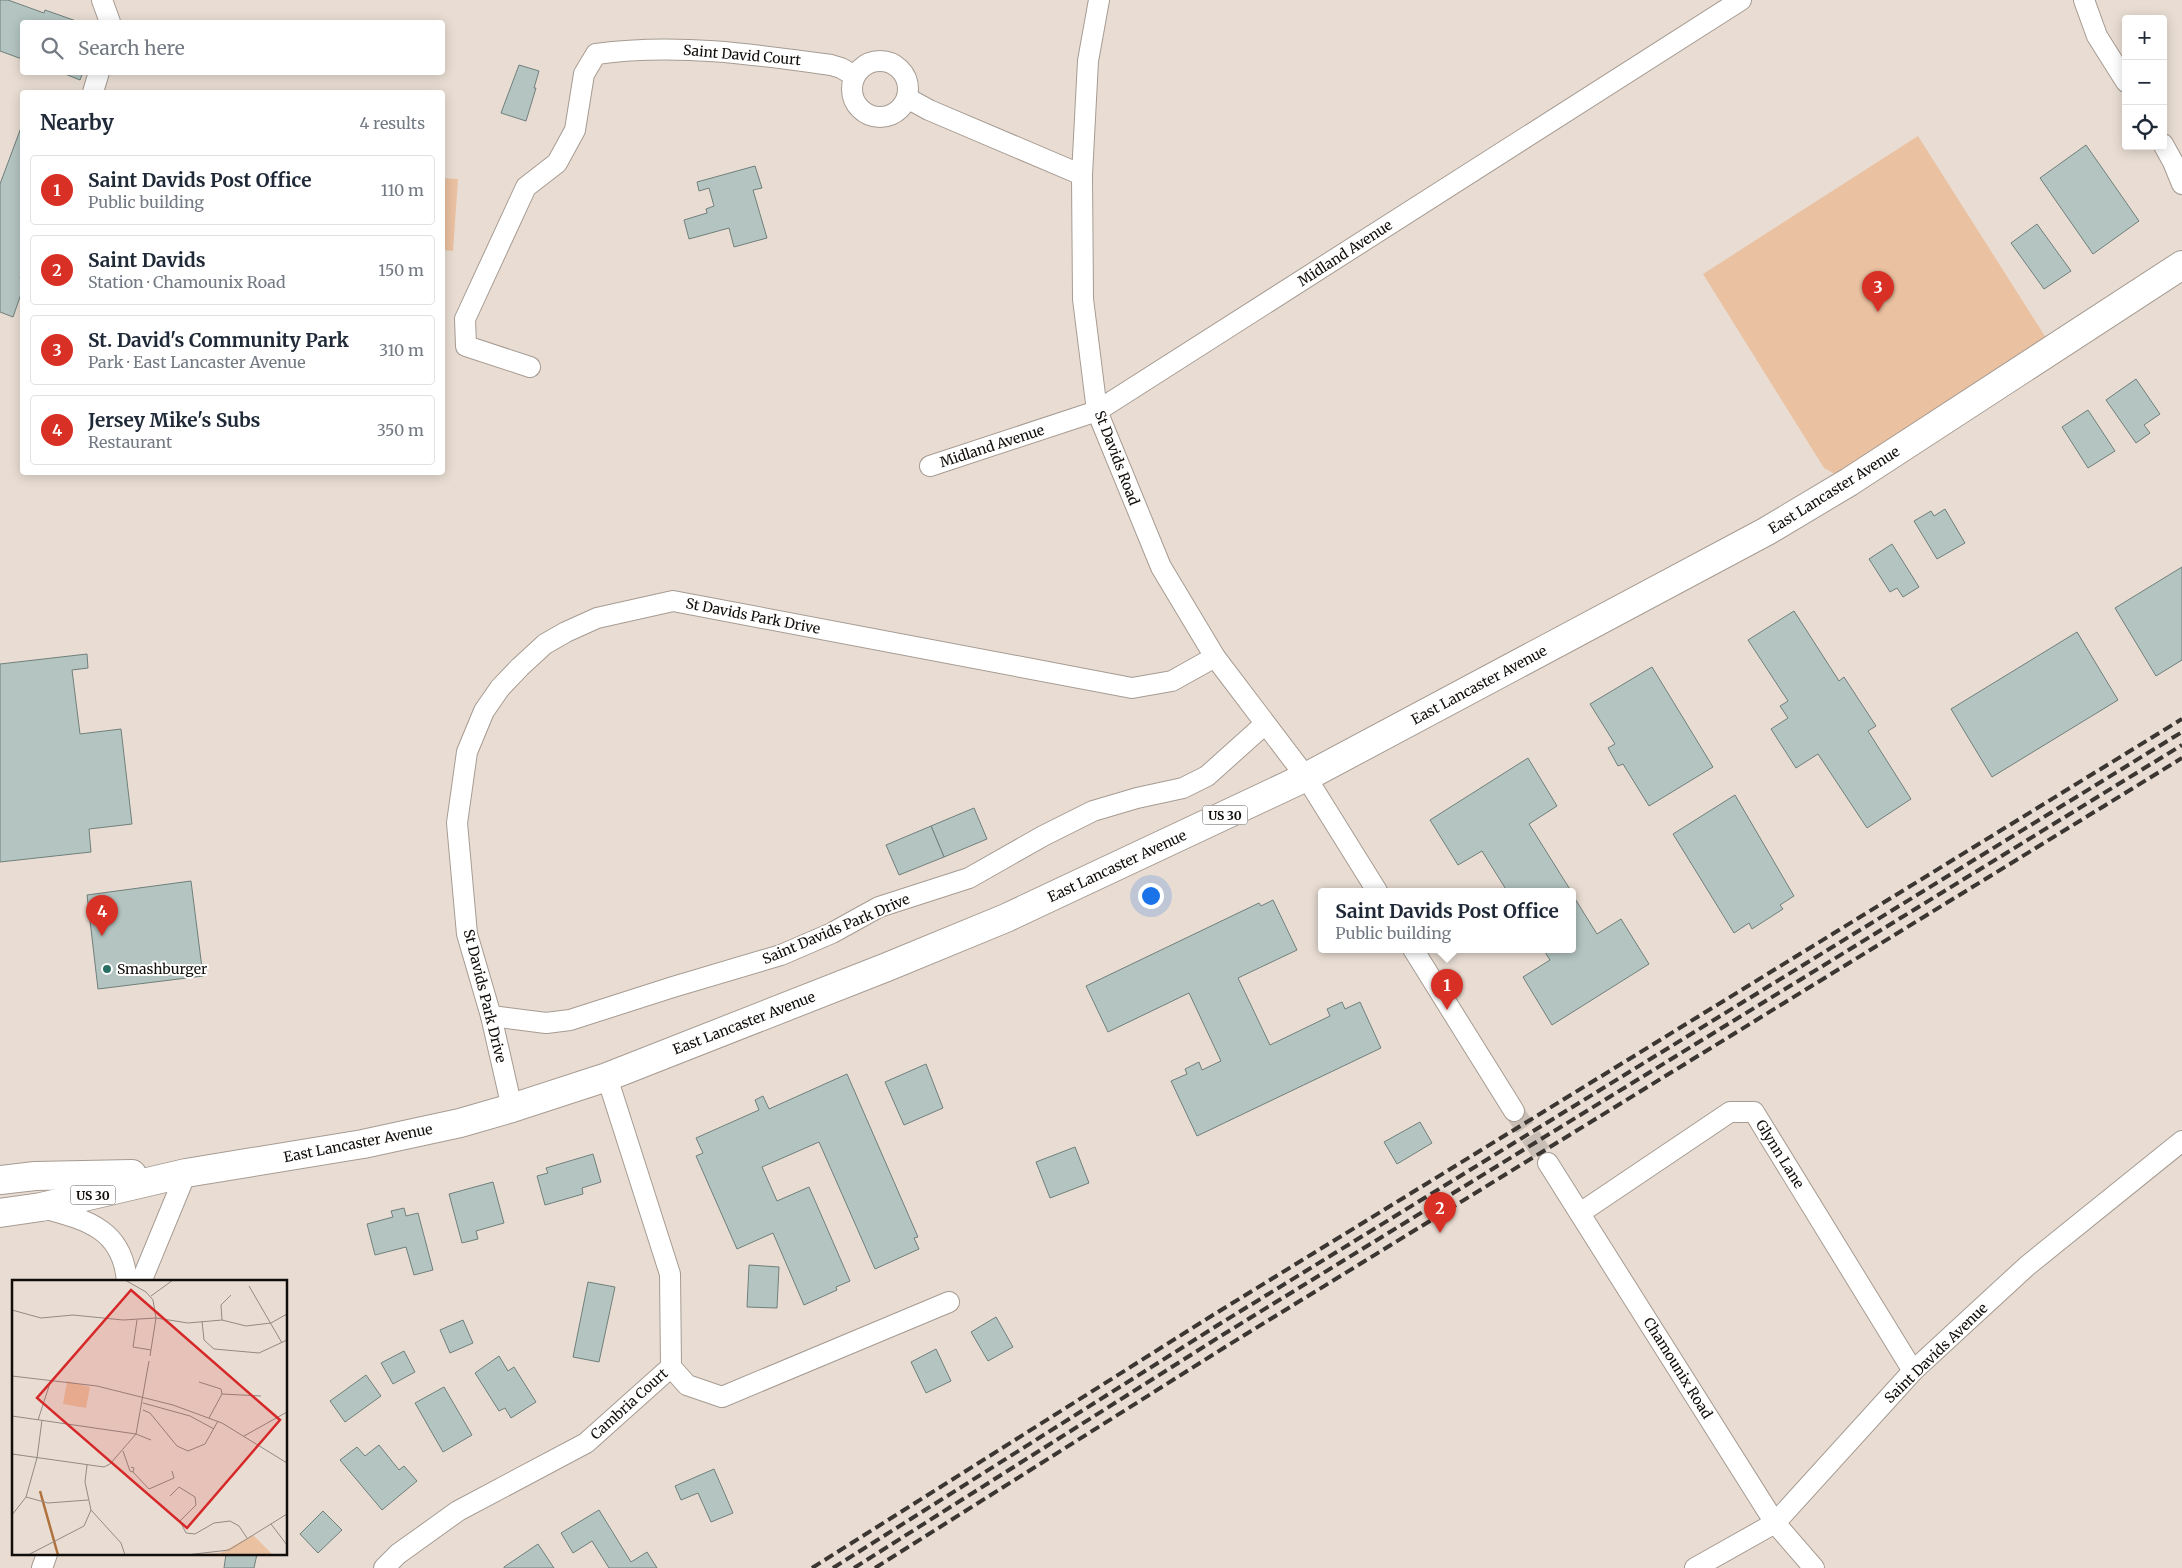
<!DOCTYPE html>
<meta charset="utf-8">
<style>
body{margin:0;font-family:Merriweather,serif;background:#f6f6f7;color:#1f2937}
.controls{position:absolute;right:15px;top:15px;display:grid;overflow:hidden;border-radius:5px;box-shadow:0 2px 12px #0003}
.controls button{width:45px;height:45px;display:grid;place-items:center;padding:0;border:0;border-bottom:1px solid #e0e1e3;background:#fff;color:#1f2937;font:25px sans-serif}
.you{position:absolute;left:1150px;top:895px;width:18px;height:18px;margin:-12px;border:4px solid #fff;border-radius:50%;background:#1a73e8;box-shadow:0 0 0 8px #1a73e833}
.badge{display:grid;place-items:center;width:32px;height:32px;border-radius:50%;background:#d93025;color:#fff;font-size:16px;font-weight:700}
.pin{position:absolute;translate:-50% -41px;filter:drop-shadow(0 1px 2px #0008)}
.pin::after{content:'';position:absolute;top:26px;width:18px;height:15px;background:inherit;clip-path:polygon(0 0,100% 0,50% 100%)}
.popup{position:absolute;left:1318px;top:888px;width:258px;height:65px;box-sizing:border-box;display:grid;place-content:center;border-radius:5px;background:#fff;filter:drop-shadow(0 1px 4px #0005);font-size:16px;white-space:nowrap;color:#747a83}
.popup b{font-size:19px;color:#1f2937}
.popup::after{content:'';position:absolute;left:50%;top:100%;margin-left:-10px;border:10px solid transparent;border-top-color:#fff}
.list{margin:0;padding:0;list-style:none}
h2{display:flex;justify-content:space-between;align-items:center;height:65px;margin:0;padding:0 20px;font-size:21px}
h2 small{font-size:16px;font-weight:400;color:#747a83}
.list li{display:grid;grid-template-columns:32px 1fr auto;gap:15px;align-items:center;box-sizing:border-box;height:70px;margin:0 10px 10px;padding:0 10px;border:1px solid #e0e1e3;border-radius:5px}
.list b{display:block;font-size:19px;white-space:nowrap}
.list p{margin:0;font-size:16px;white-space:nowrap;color:#747a83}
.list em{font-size:16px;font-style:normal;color:#747a83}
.icon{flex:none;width:28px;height:28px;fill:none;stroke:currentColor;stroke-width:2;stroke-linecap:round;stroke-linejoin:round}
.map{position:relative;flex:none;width:2182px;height:1568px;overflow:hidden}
.search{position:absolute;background:#fff;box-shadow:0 2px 12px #0003;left:20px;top:20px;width:425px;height:55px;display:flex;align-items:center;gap:12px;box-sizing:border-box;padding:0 18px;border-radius:5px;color:#747a83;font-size:19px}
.panel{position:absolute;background:#fff;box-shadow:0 2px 12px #0003;left:20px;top:90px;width:425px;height:385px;border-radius:5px}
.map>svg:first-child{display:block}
</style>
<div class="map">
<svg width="2182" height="1568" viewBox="0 0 2182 1568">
<rect width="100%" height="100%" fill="#e9ddd3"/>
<g fill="#eac1a1">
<polygon points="1918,136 2053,349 1849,482 1824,468 1703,274"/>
<polygon points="443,178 458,179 453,251 443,250"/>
</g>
<g fill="#b4c5c1" stroke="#707f7c">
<polygon points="0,0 8,0 44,13 45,10 79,22 22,22 22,59 0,51"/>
<polygon points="519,65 539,71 534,88 536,88 526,121 501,113"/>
<polygon points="60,72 83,72 80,80"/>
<polygon points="22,125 22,271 20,278 22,279 22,291 13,317 0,312 0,184"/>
<polygon points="2086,145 2139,221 2093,254 2040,178"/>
<polygon points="755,166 762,188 753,190 767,238 734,247 729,228 689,239 684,220 707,213 706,209 714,206 709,188 699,191 697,182"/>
<polygon points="2037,224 2071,271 2044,289 2011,243"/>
<polygon points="2136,379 2160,414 2144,425 2150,433 2136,443 2106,400"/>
<polygon points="2088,410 2115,451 2088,468 2062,427"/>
<polygon points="1945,509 1965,543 1937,559 1914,521 1931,511 1934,516"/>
<polygon points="1892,544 1919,587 1903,597 1897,588 1890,592 1869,559"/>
<polygon points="2182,567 2182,660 2156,676 2115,608"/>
<polygon points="1794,611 1839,681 1844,677 1876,726 1868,731 1911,799 1867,828 1818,754 1796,768 1771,729 1788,718 1780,706 1788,701 1748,640"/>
<polygon points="2077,632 2118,700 1992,777 1951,709"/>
<polygon points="87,654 88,668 72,670 80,734 121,729 132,824 89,829 91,852 0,862 0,664"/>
<polygon points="1652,667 1713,767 1649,806 1623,764 1618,766 1608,748 1615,744 1590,704"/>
<polygon points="1528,758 1557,806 1529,824 1571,891 1507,891 1482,851 1458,865 1430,820"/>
<polygon points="1735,795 1794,896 1780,905 1783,909 1752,929 1749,923 1734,933 1673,834"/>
<polygon points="974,808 987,839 944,857 931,826"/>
<polygon points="931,826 944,857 899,875 886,845"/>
<polygon points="191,881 203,976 98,989 87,895"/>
<polygon points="1572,894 1597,934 1621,919 1649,964 1552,1025 1523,977 1550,960 1543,949 1572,949"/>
<polygon points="1273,900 1297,950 1238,978 1270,1045 1330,1016 1327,1009 1342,1002 1345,1009 1360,1002 1381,1048 1197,1136 1171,1081 1187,1074 1185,1069 1199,1062 1202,1070 1221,1061 1189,993 1108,1032 1086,986 1259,903 1261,906"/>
<polygon points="926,1064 943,1108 904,1125 885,1082"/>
<polygon points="847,1074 918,1237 914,1238 919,1249 875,1269 819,1142 762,1167 777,1201 809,1187 850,1281 836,1287 837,1290 804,1305 773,1233 737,1249 696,1156 703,1153 696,1138 759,1110 755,1100 763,1096 769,1109"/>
<polygon points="1420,1122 1432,1143 1397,1164 1384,1142"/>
<polygon points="1075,1147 1089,1183 1050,1198 1036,1162"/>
<polygon points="593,1154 601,1182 582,1188 583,1194 545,1205 537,1176 548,1173 546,1168"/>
<polygon points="493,1182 504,1223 476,1231 478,1239 462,1243 449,1194"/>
<polygon points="404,1208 406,1216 418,1213 433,1270 414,1275 406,1247 375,1255 367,1224 393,1217 391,1211"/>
<polygon points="749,1265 779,1267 777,1308 747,1307"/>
<polygon points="588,1282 615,1287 599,1362 573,1357"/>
<polygon points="996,1317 1013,1347 988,1361 971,1332"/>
<polygon points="463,1320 473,1343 450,1353 440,1330"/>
<polygon points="936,1349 951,1381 926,1393 911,1362"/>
<polygon points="404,1351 415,1372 393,1384 381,1363"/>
<polygon points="499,1356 508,1371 514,1367 536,1402 511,1418 505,1408 499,1411 475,1373"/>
<polygon points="366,1375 381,1396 345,1422 330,1401"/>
<polygon points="444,1387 472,1435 443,1452 415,1403"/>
<polygon points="379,1445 399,1470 404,1466 417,1481 382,1510 340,1460 357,1447 365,1456"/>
<polygon points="714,1469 733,1513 711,1522 698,1493 681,1500 675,1486"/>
<polygon points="599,1510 631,1562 647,1552 657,1568 609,1568 592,1541 573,1553 561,1533"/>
<polygon points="323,1511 342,1530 318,1553 300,1534"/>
<polygon points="538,1544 554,1568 504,1568 504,1567"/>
<polygon points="226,1554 257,1554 254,1568 224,1568"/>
</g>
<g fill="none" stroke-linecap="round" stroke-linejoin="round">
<polyline stroke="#c9beb5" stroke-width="20" stroke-dasharray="20 10" stroke-linecap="butt" points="1514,1111 1548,1163"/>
<g stroke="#a69b92" stroke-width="22">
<g id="minor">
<polyline points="102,0 110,22"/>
<polyline points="1099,0 1088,61 1082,175 1083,299 1097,411 1161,567 1215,657 1306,777 1377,891"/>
<polyline points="2084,0 2097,36 2126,82"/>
<circle cx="880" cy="89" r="28"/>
<polyline points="93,92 99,72"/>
<polyline points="907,98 929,110 1082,175"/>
<polyline points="2163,144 2173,162 2182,184"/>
<path d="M530 367 466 346 465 319 526 187 557 163 575 130 584 74 596 54C675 43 753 54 831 65L841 68 855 76"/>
<polyline points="930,466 1097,411 1741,0"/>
<polyline points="1413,949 1514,1111"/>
<polyline points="491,1016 546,1023 570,1020 673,987 781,955 832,933 879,907 969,878 1043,836 1093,811 1137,798 1183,788 1207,776 1265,724"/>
<polyline points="512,1108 491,1016 467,934 457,823 467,752 484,711 500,688 520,667 545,644 566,632 597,618 673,601 1132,688 1172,681 1215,657"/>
<polyline points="1548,1163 1775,1523 1814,1568"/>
<path d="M43 1208C87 1220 123 1229 127 1282"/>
<polyline points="1580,1213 1730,1112 1754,1112 1913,1371"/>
<polyline points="141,1282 186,1173"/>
<polyline points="671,1367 687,1385 722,1397 949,1302"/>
<polyline points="42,1568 47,1554"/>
<polyline points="384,1568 398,1554 458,1511 586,1443 671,1367 670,1274 607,1077"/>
<polyline points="1695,1568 1775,1523 1913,1371 2027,1266 2182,1141"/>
</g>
</g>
<g stroke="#a69b92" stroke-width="30">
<g id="trunk">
<polyline points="0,1180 35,1176 132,1174"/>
<polyline points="0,1213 41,1207 186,1173 363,1144 460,1123 512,1108 607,1077 887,967 1006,918 1306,777 1767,531 1849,482 2182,265"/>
</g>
</g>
<use href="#minor" stroke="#fff" stroke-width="20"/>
<use href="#trunk" stroke="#fff" stroke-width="28"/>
<g stroke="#3c3632" stroke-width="4" stroke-dasharray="10 5" stroke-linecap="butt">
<polyline points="812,1568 1213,1315 2182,719"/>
<polyline points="833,1568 1218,1325 2182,732"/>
<polyline points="854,1568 1224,1334 2182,745"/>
<polyline points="875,1568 1230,1344 2182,758"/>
</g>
</g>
<circle fill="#296f64" stroke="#fff" stroke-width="2" cx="107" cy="969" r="5"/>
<g text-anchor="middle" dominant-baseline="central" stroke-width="4" stroke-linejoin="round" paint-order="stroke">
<g fill="#fff" stroke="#585654" stroke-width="1">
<rect x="1202.5" y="805.5" width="45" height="19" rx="4"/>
<rect x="70.5" y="1185.5" width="45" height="19" rx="4"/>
</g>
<g font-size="12" font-weight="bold" fill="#110d0a">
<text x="1225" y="815">US 30</text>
<text x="93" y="1195">US 30</text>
</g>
<g font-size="14" fill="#110d0a" stroke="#fff">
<text transform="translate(742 55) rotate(5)">Saint David Court</text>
<text transform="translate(1345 253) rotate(-33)">Midland Avenue</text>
<text transform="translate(992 446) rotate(-18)">Midland Avenue</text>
<text transform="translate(1117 458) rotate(69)">St Davids Road</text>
<text transform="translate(1834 490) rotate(-32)">East Lancaster Avenue</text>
<text transform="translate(753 616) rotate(11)">St Davids Park Drive</text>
<text transform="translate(1479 685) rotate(-28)">East Lancaster Avenue</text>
<text transform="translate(1117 866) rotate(-25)">East Lancaster Avenue</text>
<text transform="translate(836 929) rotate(-23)">Saint Davids Park Drive</text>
<text transform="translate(485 996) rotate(76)">St Davids Park Drive</text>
<text transform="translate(744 1023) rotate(-21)">East Lancaster Avenue</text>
<text transform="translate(358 1143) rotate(-11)">East Lancaster Avenue</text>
<text transform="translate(1780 1154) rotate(58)">Glynn Lane</text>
<text transform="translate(1936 1353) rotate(-44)">Saint Davids Avenue</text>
<text transform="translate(1678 1368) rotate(58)">Chamounix Road</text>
<text transform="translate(629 1404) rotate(-42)">Cambria Court</text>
</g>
<g font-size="14" fill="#110d0a" stroke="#fff" text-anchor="start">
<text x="117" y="969">Smashburger</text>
</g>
</g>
<g transform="translate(12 1280)">
<rect width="275" height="275" fill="#e9ddd3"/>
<path d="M55 101 78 107 74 128 51 124ZM241 255 261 275H174L208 273Z" fill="#eac1a1"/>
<path fill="none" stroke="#b0723c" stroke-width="2.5" d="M28 211 46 275"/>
<path fill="none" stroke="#938a83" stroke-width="1" d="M113 0 134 12 141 20 144 38 138 76M237 6 270 63M139 16 161 0M0 30 29 38 61 35 111 40 144 38 176 43 210 40 234 46 259 43 275 34M125 40 121 67 139 70M210 40 209 25 219 15M190 41 192 60 202 69 247 73 275 60M0 96 85 106 161 125 210 143 275 183M187 102 209 109 210 114M131 123 178 136 202 149M131 130 138 133 165 166 176 171 193 164 206 141M0 136 124 154 139 160M197 138 210 114 249 116M26 140 39 100M232 156 275 132M111 171 118 191 121 192 122 188 119 187M0 174 92 187 98 184 124 154 137 81M121 192 137 209 162 198 160 191M158 216 167 207 183 217 184 225 168 241 174 253 183 254 202 243 218 241 227 246 235 258M14 217 36 223 76 220M79 230 109 263 113 275M0 235 14 217 25 178 30 140M259 244 275 265M16 275 72 246 79 230 73 202 75 185M174 275 217 270 275 234"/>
<path fill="#d62828" fill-opacity="0.15" stroke="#d62828" stroke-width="2.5" d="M119 10 268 140 175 248 25 118Z"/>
<rect width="275" height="275" fill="none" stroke="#110d0a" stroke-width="2.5"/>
</g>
</svg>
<div class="controls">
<button>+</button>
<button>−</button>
<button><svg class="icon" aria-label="locate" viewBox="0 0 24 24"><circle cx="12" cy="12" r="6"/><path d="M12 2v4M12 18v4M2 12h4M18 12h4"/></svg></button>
</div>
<div class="you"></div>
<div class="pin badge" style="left:1447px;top:1010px">1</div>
<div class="popup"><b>Saint Davids Post Office</b>Public building</div>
<div class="pin badge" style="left:1440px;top:1233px">2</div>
<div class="pin badge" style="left:1878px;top:312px">3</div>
<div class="pin badge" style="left:102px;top:936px">4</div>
<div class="search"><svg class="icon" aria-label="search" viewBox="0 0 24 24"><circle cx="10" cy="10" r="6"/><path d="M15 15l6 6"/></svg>Search here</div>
<section class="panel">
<h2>Nearby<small>4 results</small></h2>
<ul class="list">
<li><span class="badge">1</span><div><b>Saint Davids Post Office</b><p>Public building</p></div><em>110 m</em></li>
<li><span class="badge">2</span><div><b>Saint Davids</b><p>Station · Chamounix Road</p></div><em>150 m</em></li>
<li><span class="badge">3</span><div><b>St. David's Community Park</b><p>Park · East Lancaster Avenue</p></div><em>310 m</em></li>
<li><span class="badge">4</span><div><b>Jersey Mike's Subs</b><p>Restaurant</p></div><em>350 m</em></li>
</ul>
</section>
</div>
